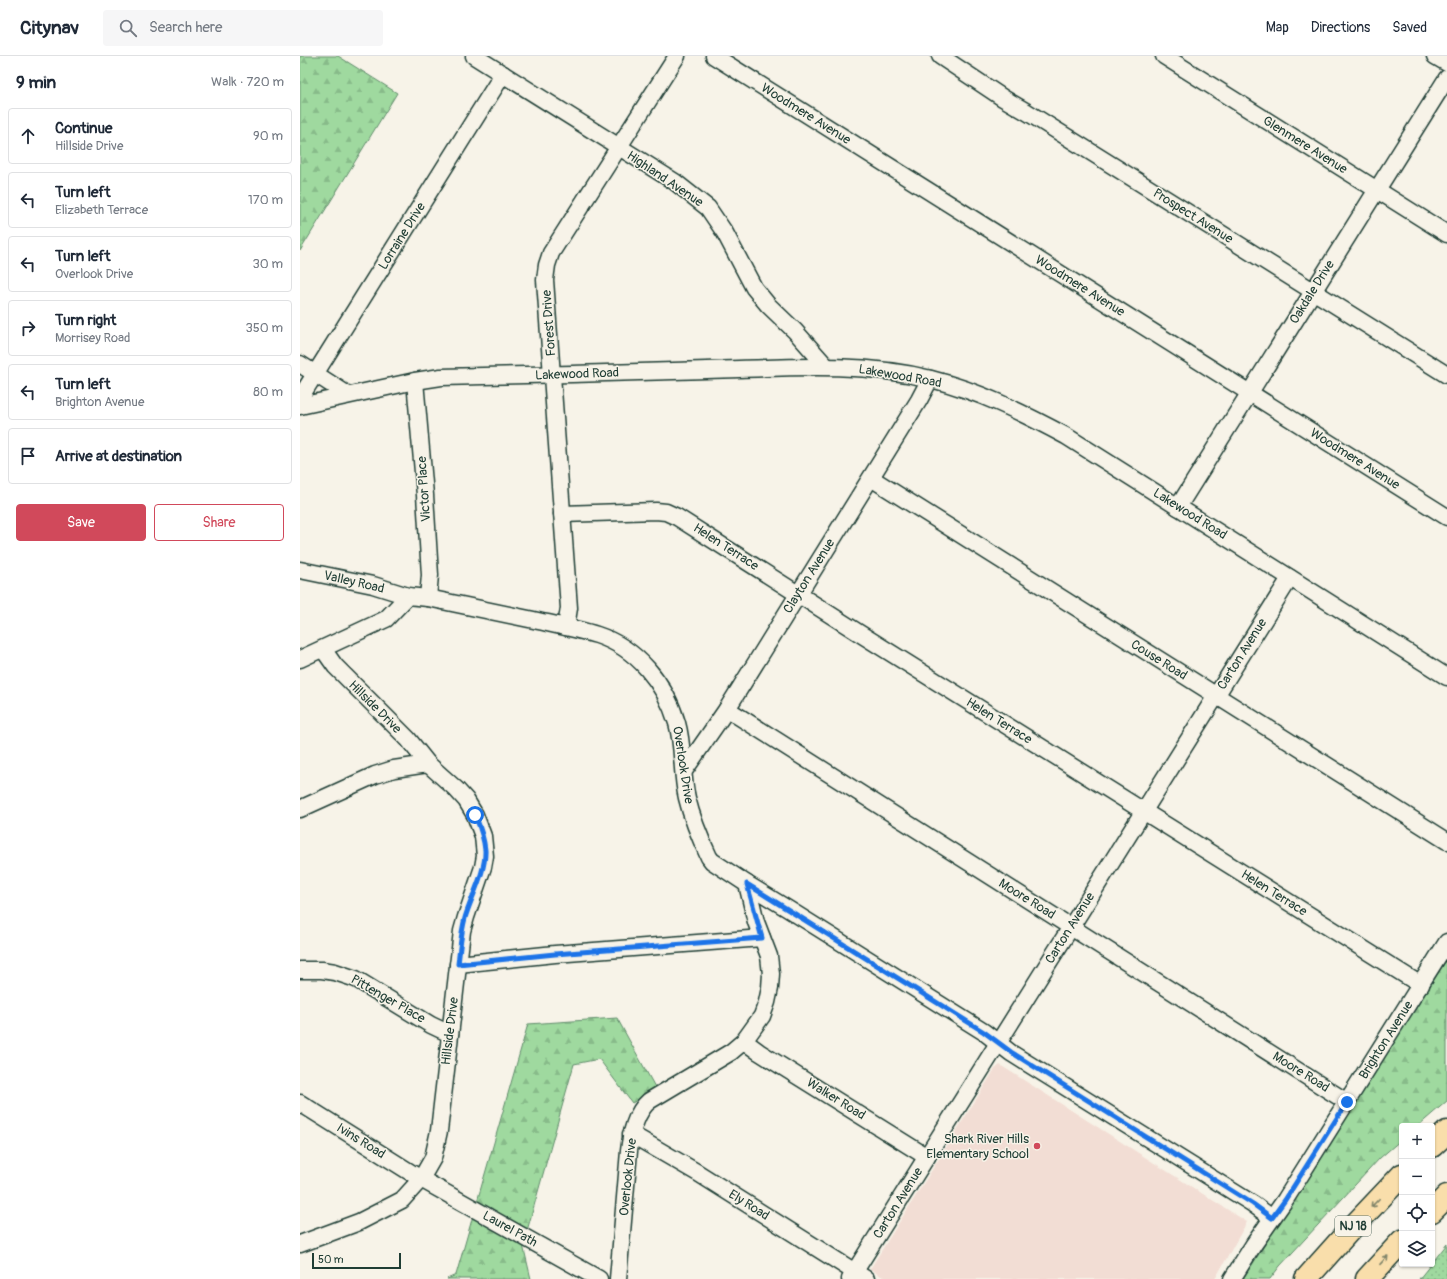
<!DOCTYPE html>
<meta charset="utf-8">
<style>
body{margin:0;font-family:Pangolin,sans-serif;background:#f6f6f7;color:#1f2937}
.controls{position:absolute;right:12px;bottom:12px;display:grid;overflow:hidden;border-radius:4px;box-shadow:0 1px 3px #0004}
.controls button{width:36px;height:36px;display:grid;place-items:center;padding:0;border:0;border-bottom:1px solid #e0e1e3;background:#fff;color:#1f2937;font:20px sans-serif}
.scale{position:absolute;left:12px;bottom:10px;width:89px;box-sizing:border-box;padding-left:4px;border:2px solid #1f3d34;border-top:0;font-size:11px;line-height:14px;white-space:nowrap;color:#1f3d34;-webkit-text-stroke:3px #f7f3e8;paint-order:stroke}
.stop{position:absolute;width:12px;height:12px;margin:-9px;border:3px solid #1a73e8;border-radius:50%;background:#fff}
.stop.end{background:#1a73e8;border-color:#fff;box-shadow:0 1px 4px #0008}
.list{margin:0;padding:0;list-style:none}
h2{display:flex;justify-content:space-between;align-items:center;height:52px;margin:0;padding:0 16px;font-size:17px}
h2 small{font-size:13px;font-weight:400;color:#747a83}
.list li{display:grid;grid-template-columns:26px 1fr auto;gap:12px;align-items:center;box-sizing:border-box;height:56px;margin:0 8px 8px;padding:0 8px;border:1px solid #e0e1e3;border-radius:4px}
.list b{display:block;font-size:15px;white-space:nowrap}
.list p{margin:0;font-size:13px;white-space:nowrap;color:#747a83}
.list em{font-size:13px;font-style:normal;color:#747a83}
.actions{display:flex;gap:8px;padding:12px 16px}
.actions a{flex:1;padding:9px 0;border:1px solid #d1495b;border-radius:4px;text-align:center;font-size:14px;color:#d1495b}
.actions .main{background:#d1495b;color:#fff}
.icon{flex:none;width:22px;height:22px;fill:none;stroke:currentColor;stroke-width:2;stroke-linecap:round;stroke-linejoin:round}
.map{position:relative;flex:none;width:1147px;height:1223px;overflow:hidden}
header{display:flex;align-items:center;gap:24px;box-sizing:border-box;height:56px;padding:0 20px;background:#fff;border-bottom:1px solid #e0e1e3}
header strong{font-size:19px}
nav{display:flex;gap:22px;margin-inline-start:auto;font-size:14px}
.search{width:280px;height:36px;background:#f6f6f7;display:flex;align-items:center;gap:10px;box-sizing:border-box;padding:0 14px;border-radius:4px;color:#747a83;font-size:15px}
main{display:flex}
aside{flex:1;background:#fff}
.map>svg:first-child{display:block}
</style>
<header>
<strong>Citynav</strong>
<div class="search"><svg class="icon" aria-label="search" viewBox="0 0 24 24"><circle cx="10" cy="10" r="6"/><path d="M15 15l6 6"/></svg>Search here</div>
<nav><a>Map</a><a>Directions</a><a>Saved</a></nav>
</header>
<main>
<aside>
<h2>9 min<small>Walk · 720 m</small></h2>
<ul class="list">
<li><svg class="icon" aria-label="ahead" viewBox="0 0 24 24"><path d="M12 20V5M6 11l6-6 6 6"/></svg><div><b>Continue</b><p>Hillside Drive</p></div><em>90 m</em></li>
<li><svg class="icon" aria-label="left" viewBox="0 0 24 24"><path d="M17 20v-9H6M10 6l-5 5 5 5"/></svg><div><b>Turn left</b><p>Elizabeth Terrace</p></div><em>170 m</em></li>
<li><svg class="icon" aria-label="left" viewBox="0 0 24 24"><path d="M17 20v-9H6M10 6l-5 5 5 5"/></svg><div><b>Turn left</b><p>Overlook Drive</p></div><em>30 m</em></li>
<li><svg class="icon" aria-label="right" viewBox="0 0 24 24"><path d="M7 20v-9h11M14 6l5 5-5 5"/></svg><div><b>Turn right</b><p>Morrisey Road</p></div><em>350 m</em></li>
<li><svg class="icon" aria-label="left" viewBox="0 0 24 24"><path d="M17 20v-9H6M10 6l-5 5 5 5"/></svg><div><b>Turn left</b><p>Brighton Avenue</p></div><em>80 m</em></li>
<li><svg class="icon" aria-label="arrive" viewBox="0 0 24 24"><path d="M6 21V4h12l-3 4 3 4H6"/></svg><div><b>Arrive at destination</b></div></li>
</ul>
<div class="actions"><a class="main">Save</a><a>Share</a></div>
</aside>
<div class="map">
<svg width="1147" height="1223" viewBox="0 0 1147 1223">
<defs>
<pattern id="grass-dots" width="8" height="8" patternUnits="userSpaceOnUse"><rect width="8" height="8" fill="#9fd99f"/><path d="M2 2h.1M6 6h.1" fill="none" stroke="#88bb8a" stroke-width="1.8" stroke-linecap="round"/></pattern>
<pattern id="forest-firs" width="22" height="20" patternUnits="userSpaceOnUse"><rect width="22" height="20" fill="#9fd99f"/><path d="M5 1l3.5 6h-7zM16 11l3.5 6h-7z" fill="#88bb8a"/></pattern>
</defs>
<rect width="100%" height="100%" fill="#f7f3e8"/>
<filter id="ink" filterUnits="userSpaceOnUse"><feTurbulence type="fractalNoise" baseFrequency=".025" numOctaves="2"/><feDisplacementMap in="SourceGraphic" scale="8" xChannelSelector="R" yChannelSelector="G"/><feConvolveMatrix kernelMatrix="1 2 1 2 8 2 1 2 1" color-interpolation-filters="sRGB"/></filter>
<g filter="url(#ink)">
<polygon fill="#f2ddd4" points="700,1009 947,1166 915,1223 586,1223 570,1213 695,1013"/>
<polygon fill="url(#grass-dots)" stroke="#5f8b6a" points="1147,1188 1147,1223 1119,1223"/>
<g fill="url(#forest-firs)" stroke="#5f8b6a">
<polygon points="0,0 38,0 97,37 0,195"/>
<polygon points="1147,903 1147,1045 1118,1070 1102,1070 1102,1083 1080,1102 980,1210 970,1223 943,1223"/>
<polygon points="317,962 356,1033 332,1047 299,1003 274,1008 223,1189 231,1223 147,1223 156,1219 228,968"/>
</g>
<g fill="none" stroke-linecap="round" stroke-linejoin="round">
<g stroke="#1f3d34" stroke-width="19">
<g id="minor">
<polyline points="174,0 375,126 408,152 425,177 454,232 468,249 495,275 526,310"/>
<polyline points="414,0 1147,461"/>
<polyline points="640,0 703,42 727,56 1147,319"/>
<polyline points="864,0 1147,178"/>
<polyline points="1135,0 1147,7"/>
<polyline points="0,308 48,339"/>
<polyline points="115,325 125,439 130,519 128,542"/>
<polyline points="0,342 203,18"/>
<path d="M0 350 115 325 141 321C230 319 318 317 407 314 482 312 557 305 631 323 679 335 723 357 766 380L1147 621"/>
<polyline points="571,422 1147,785"/>
<polyline points="878,451 1147,22"/>
<polyline points="262,458 356,455 366,456 377,461 559,577 1121,929"/>
<polyline points="0,514 73,529 108,540"/>
<polyline points="266,571 269,552 245,224 247,209 251,197 377,0"/>
<path d="M0 603 86 563 108 540 128 542C161 549 195 556 229 563 251 568 274 572 297 579 337 592 365 627 377 667 384 691 381 717 387 742 392 763 400 782 409 801L412 805 447 828 456 866 469 900 471 918 470 932 467 946 462 960 444 985 431 996 349 1045C335 1057 331 1078 329 1095L318 1223"/>
<polyline points="427,653 1047,1046"/>
<polyline points="384,715 427,653 619,344 630,323"/>
<polyline points="0,753 75,719 94,713 128,708"/>
<polyline points="447,828 488,853 684,976 711,997 953,1148 972,1162"/>
<polyline points="158,908 255,898 462,882"/>
<polyline points="0,914 22,914 35,916 56,923 131,969 150,978"/>
<polyline points="444,985 459,996 627,1101"/>
<polyline points="0,1047 121,1123 299,1223"/>
<polyline points="331,1078 398,1117 566,1223"/>
<polyline points="0,1188 59,1166 102,1144 121,1123 133,1102 139,1075 162,875 166,861 183,811 185,800 183,780 175,759 166,744 156,733 128,708 108,683 35,610 23,593"/>
<polyline points="550,1223 990,522"/>
<polyline points="932,1223 954,1188 985,1144 1147,886"/>
</g>
</g>
<g stroke="#1f3d34" stroke-width="25">
<g id="highway">
<polyline points="1132,1090 1147,1076"/>
<polyline points="1132,1155 1147,1140"/>
<polyline points="1006,1223 1048,1176 1102,1119"/>
<polyline points="1067,1223 1102,1185"/>
</g>
</g>
<use href="#minor" stroke="#f7f3e8" stroke-width="16"/>
<use href="#highway" stroke="#f9deab" stroke-width="22"/>
</g>
<defs><path id="oneway-shaft" d="M-6 0H5M1.5-3L5.5 0L1.5 3" fill="none" stroke-width="1.6" stroke-linecap="round" stroke-linejoin="round"/></defs>
<g stroke="#81856a">
<use href="#oneway-shaft" transform="translate(1075 1147) rotate(134)"/>
<use href="#oneway-shaft" transform="translate(1084 1204) rotate(-47)"/>
</g>
</g>
<g fill="none" stroke-linecap="round" stroke-linejoin="round" filter="url(#ink)">
<path stroke="#1a73e8" stroke-width="5" d="M175 759C180 771 184 782 185 794 186 816 171 841 165 862 161 877 160 892 158 908L255 898 462 882 447 828 684 976 711 996 953 1148 972 1162 985 1144 1047 1046"/>
</g>
<circle fill="#d1495b" stroke="#f7f3e8" stroke-width="1.5" cx="737" cy="1090" r="4"/>
<g text-anchor="middle" dominant-baseline="central" stroke-width="3" stroke-linejoin="round" paint-order="stroke">
<rect fill="#f7f3e8" stroke="#60746a" stroke-width="1" x="1035" y="1160" width="36" height="20" rx="3"/>
<g font-size="12" font-weight="bold" fill="#1f3d34">
<text x="1053" y="1170">NJ 18</text>
</g>
<g font-size="13" fill="#1f3d34" stroke="#f7f3e8">
<text transform="translate(506 58) rotate(32)">Woodmere Avenue</text>
<text transform="translate(1005 89) rotate(32)">Glenmere Avenue</text>
<text transform="translate(365 123) rotate(34)">Highland Avenue</text>
<text transform="translate(893 160) rotate(32)">Prospect Avenue</text>
<text transform="translate(102 180) rotate(-58)">Lorraine Drive</text>
<text transform="translate(780 230) rotate(32)">Woodmere Avenue</text>
<text transform="translate(1012 236) rotate(-58)">Oakdale Drive</text>
<text transform="translate(249 267) rotate(-94)">Forest Drive</text>
<text transform="translate(277 318) rotate(-2)">Lakewood Road</text>
<text transform="translate(600 320) rotate(10)">Lakewood Road</text>
<text transform="translate(1055 403) rotate(32)">Woodmere Avenue</text>
<text transform="translate(124 433) rotate(-94)">Victor Place</text>
<text transform="translate(890 458) rotate(32)">Lakewood Road</text>
<text transform="translate(426 491) rotate(33)">Helen Terrace</text>
<text transform="translate(509 520) rotate(-58)">Clayton Avenue</text>
<text transform="translate(54 526) rotate(13)">Valley Road</text>
<text transform="translate(942 598) rotate(-58)">Carton Avenue</text>
<text transform="translate(859 604) rotate(32)">Couse Road</text>
<text transform="translate(75 651) rotate(45)">Hillside Drive</text>
<text transform="translate(699 665) rotate(32)">Helen Terrace</text>
<text transform="translate(383 709) rotate(81)">Overlook Drive</text>
<text transform="translate(974 837) rotate(32)">Helen Terrace</text>
<text transform="translate(727 843) rotate(32)">Moore Road</text>
<text transform="translate(770 872) rotate(-58)">Carton Avenue</text>
<text transform="translate(88 943) rotate(30)">Pittenger Place</text>
<text transform="translate(150 975) rotate(-83)">Hillside Drive</text>
<text transform="translate(1086 984) rotate(-58)">Brighton Avenue</text>
<text transform="translate(1001 1016) rotate(32)">Moore Road</text>
<text transform="translate(536 1043) rotate(32)">Walker Road</text>
<text transform="translate(61 1085) rotate(32)">Ivins Road</text>
<text transform="translate(328 1121) rotate(-84)">Overlook Drive</text>
<text transform="translate(598 1147) rotate(-58)">Carton Avenue</text>
<text transform="translate(449 1149) rotate(32)">Ely Road</text>
<text transform="translate(210 1173) rotate(29)">Laurel Path</text>
</g>
<g font-size="13" fill="#1f3d34" stroke="#f7f3e8" text-anchor="end">
<text x="729" y="1083">Shark River Hills<tspan x="729" dy="15">Elementary School</tspan></text>
</g>
</g>
</svg>
<div class="controls">
<button>+</button>
<button>−</button>
<button><svg class="icon" aria-label="locate" viewBox="0 0 24 24"><circle cx="12" cy="12" r="6"/><path d="M12 2v4M12 18v4M2 12h4M18 12h4"/></svg></button>
<button><svg class="icon" aria-label="layers" viewBox="0 0 24 24"><path d="M12 4l9 5-9 5-9-5zM3 14l9 5 9-5"/></svg></button>
</div>
<div class="scale">50 m</div>
<div class="stop" style="left:175px;top:759px"></div>
<div class="stop end" style="left:1047px;top:1046px"></div>
</div>
</main>
